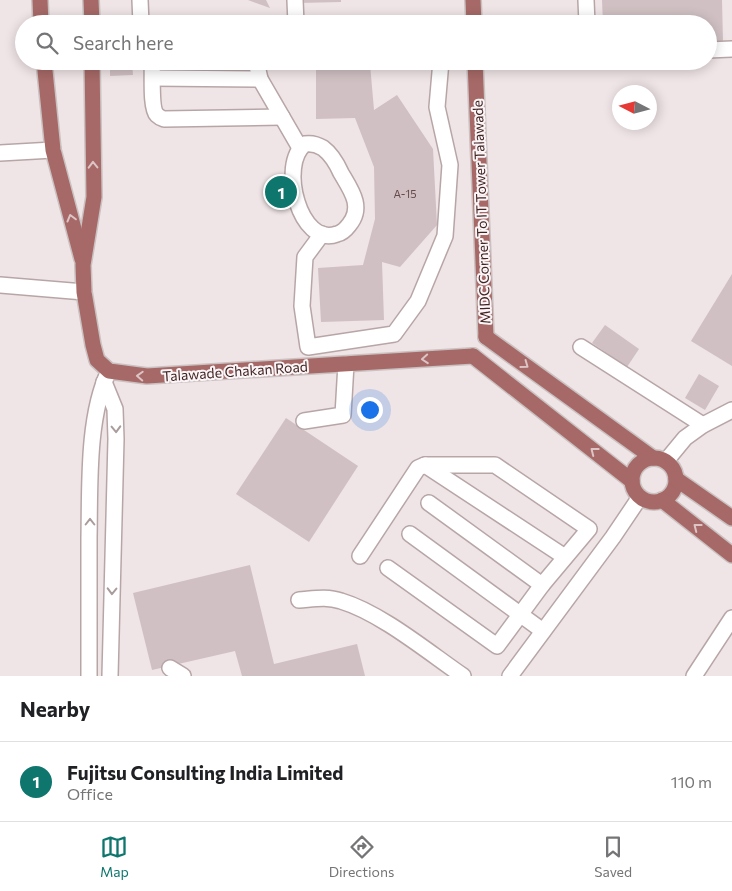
<!DOCTYPE html>
<style>
body{margin:0;font-family:Commissioner,sans-serif;background:#f6f6f6;color:#202124}
.compass{position:absolute;left:612px;top:85px;width:45px;height:45px;border-radius:50%;background:#fff;box-shadow:0 2px 12px #0003;rotate:276deg}
.you{position:absolute;left:369px;top:409px;width:18px;height:18px;margin:-12px;border:4px solid #fff;border-radius:50%;background:#1a73e8;box-shadow:0 0 0 8px #1a73e833}
.badge{display:grid;place-items:center;width:32px;height:32px;border-radius:50%;background:#0f766e;color:#fff;font-size:16px;font-weight:700}
.pin{position:absolute;translate:-50% -50%;border:2px solid #fff;box-shadow:0 1px 5px #0006}
.list{margin:0;padding:0;list-style:none}
h2{display:flex;justify-content:space-between;align-items:center;height:65px;margin:0;padding:0 20px;font-size:21px}
h2 small{font-size:16px;font-weight:400;color:#757577}
.list li{display:grid;grid-template-columns:32px 1fr auto;gap:15px;align-items:center;box-sizing:border-box;height:80px;padding:0 20px;border-top:1px solid #e0e0e0}
.list b{display:block;font-size:19px;white-space:nowrap}
.list p{margin:0;font-size:16px;white-space:nowrap;color:#757577}
.list em{font-size:16px;font-style:normal;color:#757577}
.icon{flex:none;width:28px;height:28px;fill:none;stroke:currentColor;stroke-width:2;stroke-linecap:round;stroke-linejoin:round}
.map{position:relative;flex:none;width:732px;height:676px;overflow:hidden}
.search{position:absolute;background:#fff;box-shadow:0 2px 12px #0003;left:15px;right:15px;top:15px;height:55px;display:flex;align-items:center;gap:12px;box-sizing:border-box;padding:0 18px;border-radius:28px;color:#757577;font-size:19px}
.sheet{height:145px;background:#fff}
nav{display:flex;justify-content:space-around;align-items:center;box-sizing:border-box;height:70px;border-top:1px solid #e0e0e0;background:#fff;font-size:14px;color:#757577}
nav a{display:grid;justify-items:center;gap:2px}
nav .on{color:#0f766e}
.map>svg:first-child{display:block}
</style>
<div class="map">
<svg width="732" height="676" viewBox="0 0 732 676">
<rect width="100%" height="100%" fill="#efe4e6"/>
<g fill="#d0c0c3">
<polygon points="248,0 266,0 270,8"/>
<polygon points="298,0 341,0 341,2 298,3"/>
<polygon points="602,0 722,0 723,42 708,42 708,24 603,24"/>
<polygon points="129,16 129,24 112,24 112,17"/>
<polygon points="110,61 132,61 133,75 110,76"/>
<polygon points="370,64 374,110 397,95 433,149 437,225 400,267 382,262 384,320 321,322 318,268 363,265 375,219 374,167 355,118 316,119 316,67"/>
<polygon points="732,274 732,366 691,341"/>
<polygon points="605,325 639,349 627,367 592,343"/>
<polygon points="699,374 719,386 705,410 685,398"/>
<polygon points="286,418 358,466 309,542 236,494"/>
<polygon points="250,565 274,664 357,644 365,676 242,676 235,651 152,670 133,593"/>
</g>
<g fill="none" stroke-linecap="round" stroke-linejoin="round">
<g stroke="#b8a6a7" stroke-width="18">
<g id="minor">
<polyline points="140,0 141,24"/>
<polyline points="295,0 296,24"/>
<polyline points="586,0 587,24"/>
<polyline points="708,50 732,49"/>
<path d="M152 61C153 72 150 108 157 115 159 117 161 118 164 119L282 117"/>
<polyline points="256,61 260,79 300,148"/>
<polyline points="153,78 260,79"/>
<path d="M305 144C311 143 318 145 323 148 331 154 337 164 341 173 351 190 364 207 349 225 346 229 342 233 337 234 300 248 278 164 305 144Z"/>
<polyline points="0,153 53,150"/>
<polyline points="322,234 305,257 302,306 308,347 394,334 418,301 445,236 450,165 437,107 441,61"/>
<polyline points="0,285 84,292"/>
<polyline points="581,347 703,425"/>
<polyline points="104,382 115,409 116,439 110,676"/>
<polyline points="304,421 343,415 346,364"/>
<polyline points="666,461 685,438 703,425 732,410"/>
<polyline points="425,465 565,557"/>
<polyline points="429,503 542,585"/>
<polyline points="410,534 543,631"/>
<polyline points="360,556 418,468 425,465 495,465 589,529 542,585 497,646 388,568"/>
<path d="M299 600C313 599 327 596 341 601 381 613 428 652 463 676"/>
<polyline points="170,668 183,676"/>
<path d="M89 676C89 630 89 584 89 538 90 487 87 416 109 371"/>
<polyline points="510,676 613,537 640,497"/>
<polyline points="694,676 732,618"/>
</g>
</g>
<g stroke="#cac1c1" stroke-width="18">
<g id="major">
<polyline points="40,0 41,24"/>
<polyline points="91,0 92,24"/>
<polyline points="473,0 474,24"/>
<polyline points="44,61 53,150 82,259"/>
<polyline points="92,61 94,197 83,265 84,292 93,345 97,360 109,371 147,376 473,356"/>
<polyline points="475,61 486,337"/>
<polyline points="486,337 653,458"/>
<polyline points="473,356 632,481"/>
<circle cx="654" cy="480" r="22"/>
<polyline points="676,479 732,518"/>
<polyline points="662,500 732,555"/>
</g>
</g>
<use href="#minor" stroke="#fff" stroke-width="15"/>
<use href="#major" stroke="#a66967" stroke-width="15"/>
</g>
<defs><path id="oneway-chevron" d="M-2-3.5L2.5 0L-2 3.5" fill="none" stroke-width="1.6" stroke-linecap="round" stroke-linejoin="round" transform="scale(1.25)"/></defs>
<g stroke="#ddc4c5">
<use href="#oneway-chevron" transform="translate(93 165) rotate(-91)"/>
<use href="#oneway-chevron" transform="translate(71 218) rotate(-105)"/>
<use href="#oneway-chevron" transform="translate(425 359) rotate(176)"/>
<use href="#oneway-chevron" transform="translate(525 365) rotate(36)"/>
<use href="#oneway-chevron" transform="translate(140 376) rotate(-177)"/>
<use href="#oneway-chevron" transform="translate(594 451) rotate(-142)"/>
<use href="#oneway-chevron" transform="translate(697 527) rotate(-142)"/>
</g>
<g stroke="#aa9c9c">
<use href="#oneway-chevron" transform="translate(116 429) rotate(88)"/>
<use href="#oneway-chevron" transform="translate(90 522) rotate(-90)"/>
<use href="#oneway-chevron" transform="translate(112 591) rotate(91)"/>
</g>
<g text-anchor="middle" dominant-baseline="central" stroke-width="4" stroke-linejoin="round" paint-order="stroke">
<g font-size="11" fill="#664a4a">
<text x="405" y="193">A-15</text>
</g>
<g font-size="14" fill="#422322" stroke="#faf5f7">
<text transform="translate(481 212) rotate(-92)">MIDC Corner To IT Tower Talawade</text>
<text transform="translate(235 371) rotate(-4)">Talawade Chakan Road</text>
</g>
</g>
</svg>
<svg class="compass" viewBox="-18 -18 36 36"><path d="M0-13l5 13h-10z" fill="#e53935"/><path d="M0 13l5-13h-10z" fill="#757577"/></svg>
<div class="you"></div>
<div class="pin badge" style="left:281px;top:192px">1</div>
<div class="search"><svg class="icon" aria-label="search" viewBox="0 0 24 24"><circle cx="10" cy="10" r="6"/><path d="M15 15l6 6"/></svg>Search here</div>
</div>
<section class="sheet">
<h2>Nearby<small></small></h2>
<ul class="list">
<li><span class="badge">1</span><div><b>Fujitsu Consulting India Limited</b><p>Office</p></div><em>110 m</em></li>
</ul>
</section>
<nav>
<a class="on"><svg class="icon" aria-label="map" viewBox="0 0 24 24"><path d="M3 6l6-2 6 2 6-2v14l-6 2-6-2-6 2zM9 4v14M15 6v14"/></svg>Map</a>
<a><svg class="icon" aria-label="directions" viewBox="0 0 24 24"><path d="M12 3l9 9-9 9-9-9zM9 14v-3h6M13 9l2 2-2 2"/></svg>Directions</a>
<a><svg class="icon" aria-label="saved" viewBox="0 0 24 24"><path d="M7 4h10v16l-5-4-5 4z"/></svg>Saved</a>
</nav>
